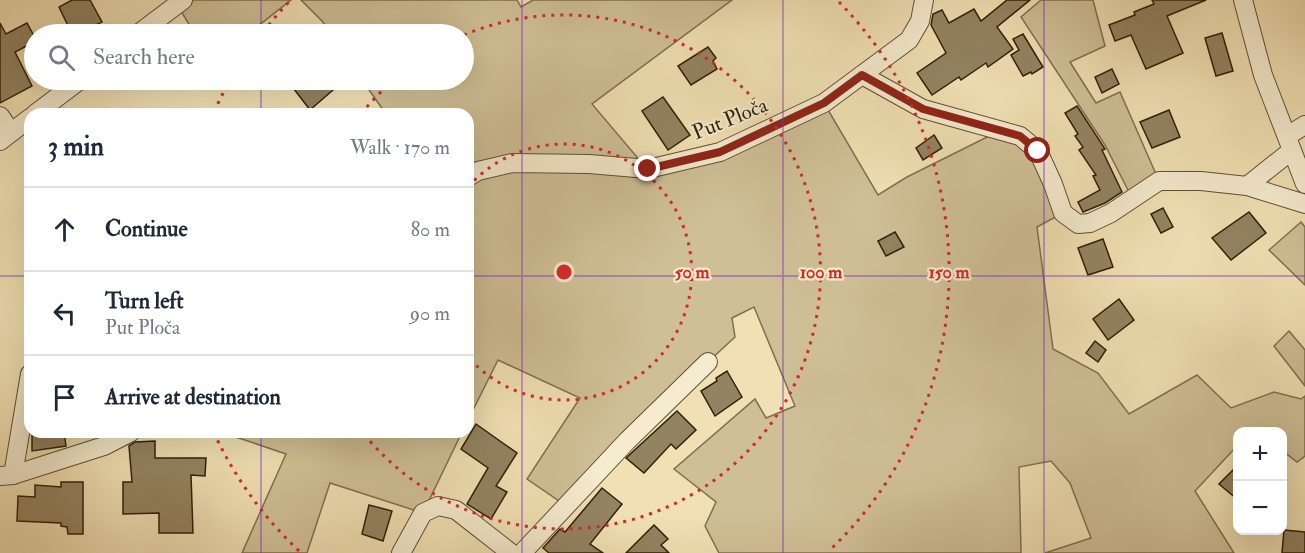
<!DOCTYPE html>
<meta charset="utf-8">
<style>
body{margin:0;font-family:"IM FELL Double Pica",serif;background:#f2f2f3;color:#1f2937}
.controls{position:absolute;right:18px;bottom:18px;display:grid;overflow:hidden;border-radius:12px;box-shadow:0 6px 24px #0002}
.controls button{width:54px;height:54px;display:grid;place-items:center;padding:0;border:0;border-bottom:2px solid #e0e1e3;background:#fff;color:#1f2937;font:30px sans-serif}
.stop{position:absolute;width:18px;height:18px;margin:-14px;border:4px solid #8f2418;border-radius:50%;background:#fff}
.stop.end{background:#8f2418;border-color:#fff;box-shadow:0 2px 6px #0008}
.list{margin:0;padding:0;list-style:none}
h2{display:flex;justify-content:space-between;align-items:center;height:78px;margin:0;padding:0 24px;font-size:26px}
h2 small{font-size:20px;font-weight:400;color:#747a83}
.list li{display:grid;grid-template-columns:39px 1fr auto;gap:18px;align-items:center;box-sizing:border-box;height:84px;padding:0 24px;border-top:2px solid #e0e1e3}
.list b{display:block;font-size:22px;white-space:nowrap}
.list p{margin:0;font-size:20px;white-space:nowrap;color:#747a83}
.list em{font-size:20px;font-style:normal;color:#747a83}
.icon{flex:none;width:33px;height:33px;fill:none;stroke:currentColor;stroke-width:2;stroke-linecap:round;stroke-linejoin:round}
.map{position:relative;flex:none;width:1305px;height:553px;overflow:hidden}
.search{position:absolute;background:#fff;box-shadow:0 6px 24px #0002;left:24px;top:24px;width:450px;height:66px;display:flex;align-items:center;gap:15px;box-sizing:border-box;padding:0 21px;border-radius:33px;color:#747a83;font-size:22px}
.panel{position:absolute;background:#fff;box-shadow:0 6px 24px #0002;left:24px;top:108px;width:450px;height:330px;border-radius:18px}
.map>svg:first-child{display:block}
</style>
<div class="map">
<svg width="1305" height="553" viewBox="0 0 1305 553">
<rect width="100%" height="100%" fill="#f0e0b3"/>
<filter id="stains"><feTurbulence type="fractalNoise" baseFrequency=".00333" numOctaves="4"/><feColorMatrix values="0 0 0 0 .2 0 0 0 0 .09 0 0 0 0 .02 0 0 0 .5 -.17"/></filter>
<radialGradient id="worn" r=".72"><stop offset=".6" stop-color="#630" stop-opacity="0"/><stop offset="1" stop-color="#630" stop-opacity=".3"/></radialGradient>
<g fill="#cfbf96" stroke="#7f6f4f" stroke-width="1.5">
<polygon points="190,0 291,0 248,34 195,34 179,8"/>
<polygon points="301,0 517,0 521,7 533,0 732,0 592,104 647,169 720,152 824,103 878,195 907,177 999,131 1020,136 1063,213 1037,227 1053,349 1098,373 1129,414 1197,375 1231,408 1274,392 1301,399 1305,396 1305,456 1297,462 1283,451 1282,432 1256,431 1253,429 1251,431 1238,432 1237,446 1195,491 1234,553 1045,553 1091,538 1070,483 1051,461 1019,467 1021,553 719,553 705,526 716,502 674,469 755,399 766,418 795,406 754,307 732,318 735,337 708,362 565,505 527,479 580,398 498,360 468,420 468,114 386,114 362,80 464,80 464,34 332,34 322,21"/>
<polygon points="1041,0 1093,0 1105,46 1070,62 1096,103 1120,92 1159,181 1132,198 1105,145 1021,17"/>
<polygon points="1301,222 1305,227 1305,285 1269,250"/>
<polygon points="1289,331 1305,350 1305,386 1274,346"/>
<polygon points="232,432 462,432 423,513 330,483 307,553 242,553 286,454 236,437"/>
</g>
<g fill="#938361" stroke="#2f1f08" stroke-width="1.5">
<polygon points="72,0 90,0 102,22 78,34 72,34 59,7"/>
<polygon points="1007,0 1030,0 997,27 1013,49 988,67 986,63 961,80 959,77 932,95 917,73 946,53 931,25 933,14 942,10 949,23 974,9 981,21"/>
<polygon points="1152,0 1206,0 1167,16 1183,53 1146,69 1131,35 1115,41 1109,25 1135,15 1134,12 1154,4"/>
<polygon points="0,23 6,34 27,23 34,36 34,42 15,52 32,86 0,103"/>
<polygon points="1222,33 1233,71 1216,76 1205,38"/>
<polygon points="1023,34 1043,67 1032,74 1031,72 1023,76 1011,55 1019,50 1013,39"/>
<polygon points="708,47 716,58 713,61 717,69 691,85 678,66"/>
<polygon points="1112,69 1119,84 1102,93 1095,77"/>
<polygon points="287,80 325,80 333,90 310,110"/>
<polygon points="663,97 690,135 668,150 642,111"/>
<polygon points="1077,106 1105,149 1102,150 1122,192 1105,203 1083,212 1078,202 1100,190 1093,176 1096,175 1079,150 1083,147 1075,136 1078,134 1065,113"/>
<polygon points="1169,110 1180,137 1152,148 1140,122"/>
<polygon points="934,135 942,148 923,160 916,148"/>
<polygon points="1163,208 1173,227 1161,233 1151,214"/>
<polygon points="1249,212 1266,233 1231,260 1212,238"/>
<polygon points="895,232 904,247 886,256 878,241"/>
<polygon points="1103,239 1113,267 1088,275 1078,248"/>
<polygon points="1119,299 1134,320 1108,340 1093,319"/>
<polygon points="1095,341 1106,350 1098,362 1086,353"/>
<polygon points="727,371 742,397 715,416 701,391 717,381 716,378"/>
<polygon points="677,411 696,430 676,449 671,444 644,473 626,458"/>
<polygon points="476,424 517,453 496,486 507,492 491,519 467,504 488,468 461,449"/>
<polygon points="32,432 64,432 66,446 32,451"/>
<polygon points="155,441 155,458 206,458 205,476 191,475 193,533 159,533 159,513 123,514 123,482 132,482 129,446 135,442"/>
<polygon points="1238,465 1238,500 1219,484"/>
<polygon points="61,482 83,482 83,534 68,534 67,527 61,526 61,523 17,521 18,496 35,497 35,485 61,487"/>
<polygon points="602,488 622,504 590,544 603,553 549,553 543,548 560,529 565,532"/>
<polygon points="369,505 392,511 383,541 362,534"/>
<polygon points="654,525 668,539 661,545 669,553 626,553"/>
<polygon points="1284,530 1305,532 1305,553 1282,553"/>
</g>
<g fill="none" stroke-linecap="round" stroke-linejoin="round">
<g stroke="#5f4f33" stroke-width="20">
<g id="minor">
<polyline points="1243,0 1263,75 1305,184"/>
<polyline points="138,34 183,0"/>
<polyline points="862,75 923,109 1020,136 1038,151 1053,184 1063,213 1078,224 1090,223 1111,213 1159,181 1201,181 1247,186 1305,204"/>
<polyline points="35,114 80,80"/>
<polyline points="0,116 11,132"/>
<polyline points="1287,136 1305,125"/>
<polyline points="0,141 30,118"/>
<polyline points="468,177 478,171 512,163 589,164 648,169 720,152 824,103 909,40 920,21 924,0"/>
<polyline points="1247,186 1291,151"/>
<polyline points="13,475 30,374"/>
<polyline points="0,476 13,475 104,446 131,432"/>
<polyline points="401,553 423,513 438,506 456,510 511,553"/>
<polyline points="522,553 627,441 708,362"/>
</g>
</g>
<use href="#minor" stroke="#f5ebce" stroke-width="18"/>
</g>
<g fill="none" stroke-linecap="round" stroke-linejoin="round">
<polyline stroke="#8f2418" stroke-width="8" points="648,169 720,152 824,103 862,75 923,109 1020,136 1038,151"/>
</g>
<path fill="none" stroke="#7b2cbf" stroke-width="1.5" stroke-opacity="0.55" d="M261 0V34M522 0V553M783 0V553M1044 0V553M261 80V114M0 276H30M468 276H1305M261 432V553"/>
<g fill="none" stroke="#d62828" stroke-width="3" stroke-dasharray="3 6">
<path d="M468 187A128 128 0 1 1 468 357"/>
<path d="M361 114A257 257 0 0 1 394 80M464 35A257 257 0 1 1 364 434"/>
<path d="M299 551A385 385 0 0 1 215 435M214 112A385 385 0 0 1 229 82M263 32A385 385 0 0 1 289 2M839 2A385 385 0 0 1 829 551"/>
</g>
<g text-anchor="middle" dominant-baseline="central" stroke-width="4.5" stroke-linejoin="round" paint-order="stroke">
<g font-size="21" fill="#2f1f08" stroke="#f5ebce">
<text transform="translate(730 119) rotate(-22)">Put Ploča</text>
</g>
</g>
<circle cx="564" cy="272" r="9" fill="#d62828" stroke="#f5ebce" stroke-width="3"/>
<g font-size="18" text-anchor="middle" font-weight="bold" fill="#d62828" stroke="#f5ebce" stroke-width="4.5" stroke-linejoin="round" paint-order="stroke">
<text x="692" y="278">50 m</text>
<text x="821" y="278">100 m</text>
<text x="949" y="278">150 m</text>
</g>
<rect width="100%" height="100%" filter="url(#stains)"/>
<rect width="100%" height="100%" fill="url(#worn)"/>
</svg>
<div class="controls">
<button>+</button>
<button>−</button>
</div>
<div class="stop" style="left:1038px;top:151px"></div>
<div class="stop end" style="left:648px;top:169px"></div>
<div class="search"><svg class="icon" aria-label="search" viewBox="0 0 24 24"><circle cx="10" cy="10" r="6"/><path d="M15 15l6 6"/></svg>Search here</div>
<section class="panel">
<h2>3 min<small>Walk · 170 m</small></h2>
<ul class="list">
<li><svg class="icon" aria-label="ahead" viewBox="0 0 24 24"><path d="M12 20V5M6 11l6-6 6 6"/></svg><div><b>Continue</b></div><em>80 m</em></li>
<li><svg class="icon" aria-label="left" viewBox="0 0 24 24"><path d="M17 20v-9H6M10 6l-5 5 5 5"/></svg><div><b>Turn left</b><p>Put Ploča</p></div><em>90 m</em></li>
<li><svg class="icon" aria-label="arrive" viewBox="0 0 24 24"><path d="M6 21V4h12l-3 4 3 4H6"/></svg><div><b>Arrive at destination</b></div></li>
</ul>
</section>
</div>
